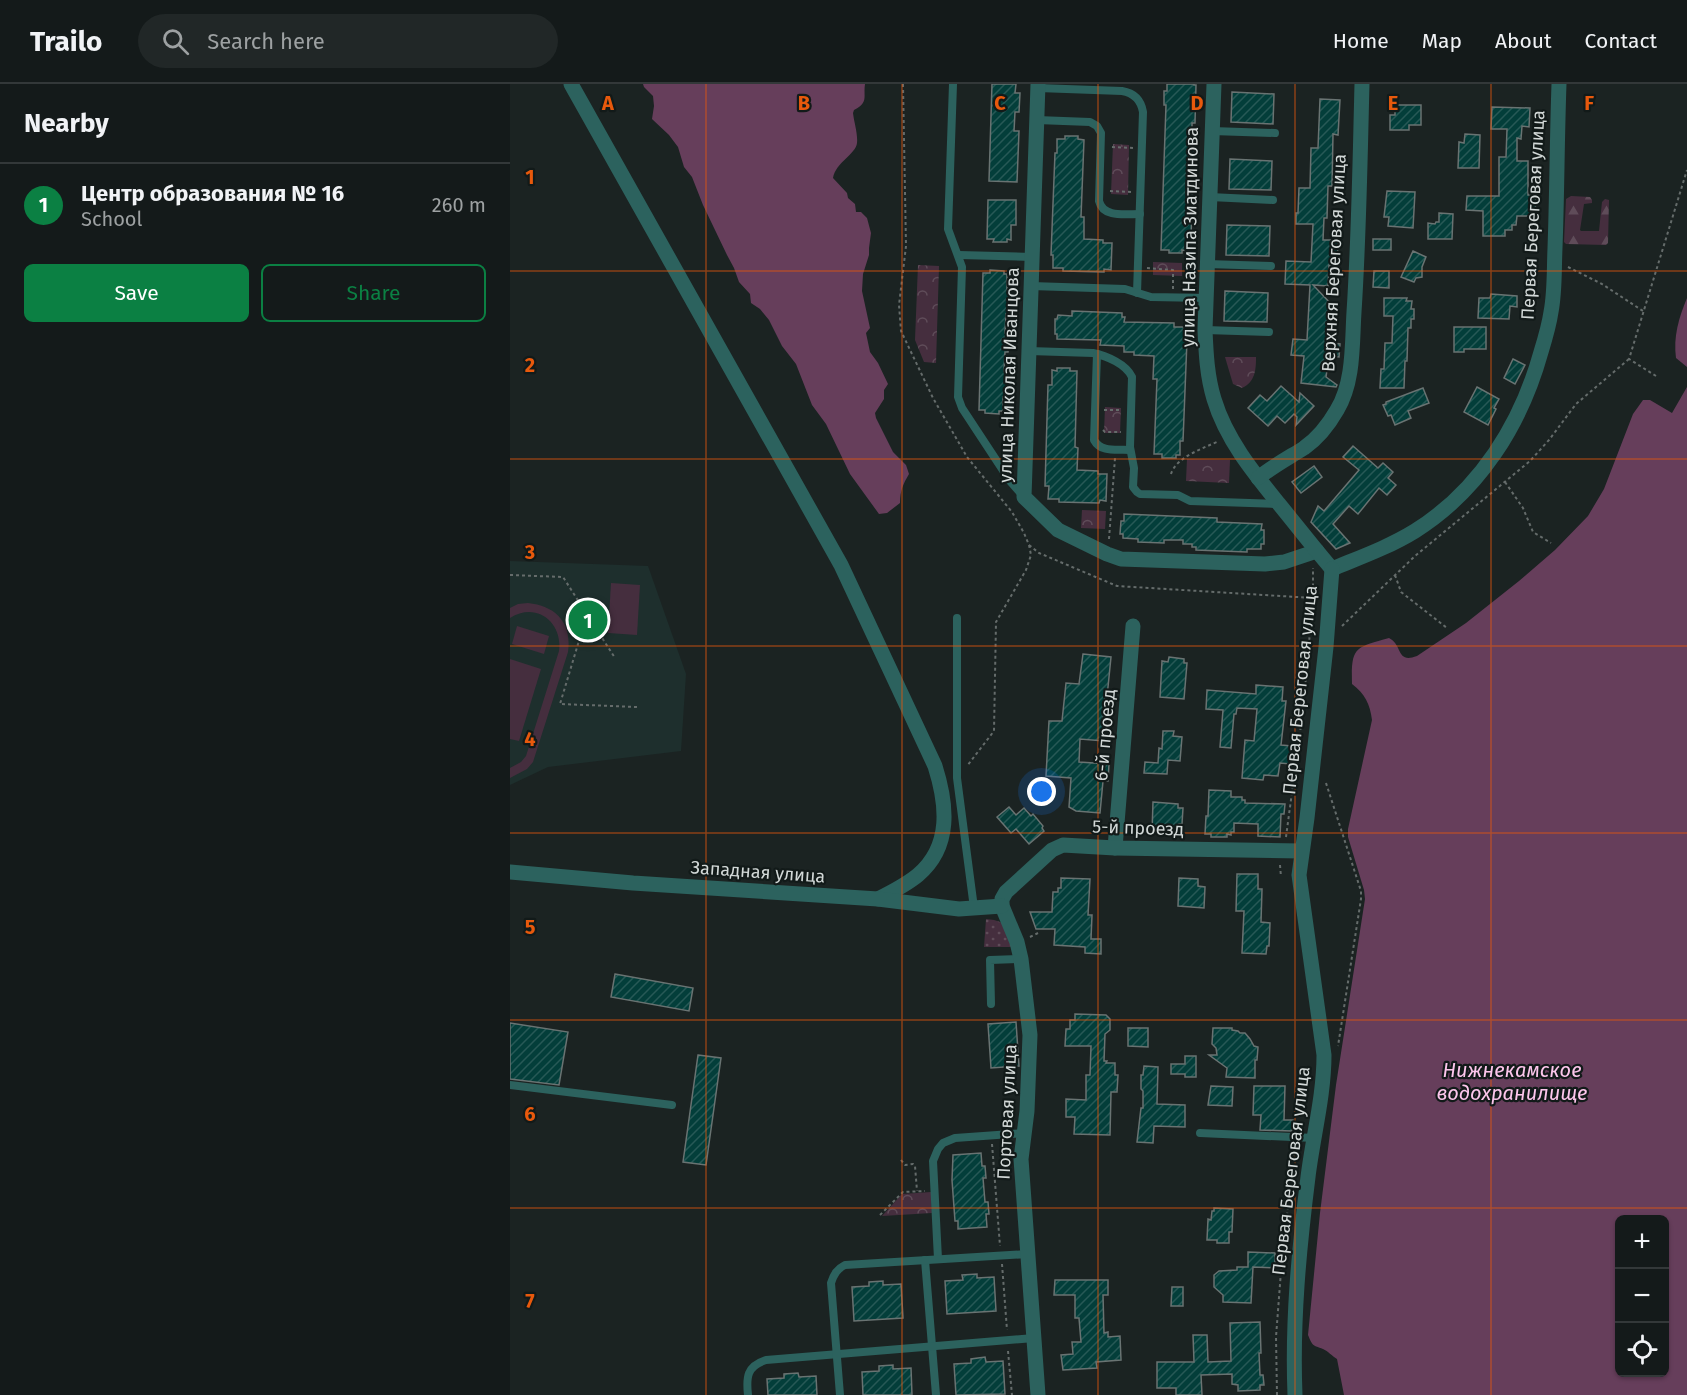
<!DOCTYPE html>
<meta charset="utf-8">
<style>
body{margin:0;font-family:"Fira Sans",sans-serif;background:#212727;color:#f1f3f6}
.controls{position:absolute;right:18px;bottom:18px;display:grid;overflow:hidden;border-radius:9px;box-shadow:0 2px 4px #0004}
.controls button{width:54px;height:54px;display:grid;place-items:center;padding:0;border:0;border-bottom:2px solid #333839;background:#141a1a;color:#f1f3f6;font:30px sans-serif}
.you{position:absolute;left:532px;top:708px;width:21px;height:21px;margin:-15px;border:4px solid #fff;border-radius:50%;background:#1a73e8;box-shadow:0 0 0 9px #1a73e833}
.badge{display:grid;place-items:center;width:39px;height:39px;border-radius:50%;background:#0b8043;color:#fff;font-size:20px;font-weight:700}
.pin{position:absolute;translate:-50% -50%;border:3px solid #fff;box-shadow:0 2px 6px #0006}
.list{margin:0;padding:0;list-style:none}
h2{display:flex;justify-content:space-between;align-items:center;height:78px;margin:0;padding:0 24px;font-size:26px}
h2 small{font-size:20px;font-weight:400;color:#9da1a2}
.list li{display:grid;grid-template-columns:39px 1fr auto;gap:18px;align-items:center;box-sizing:border-box;height:84px;padding:0 24px;border-top:2px solid #333839}
.list b{display:block;font-size:22px;white-space:nowrap}
.list p{margin:0;font-size:20px;white-space:nowrap;color:#9da1a2}
.list em{font-size:20px;font-style:normal;color:#9da1a2}
.actions{display:flex;gap:12px;padding:18px 24px}
.actions a{flex:1;padding:14px 0;border:2px solid #0b8043;border-radius:9px;text-align:center;font-size:21px;color:#0b8043}
.actions .main{background:#0b8043;color:#fff}
.icon{flex:none;width:33px;height:33px;fill:none;stroke:currentColor;stroke-width:2;stroke-linecap:round;stroke-linejoin:round}
.map{position:relative;flex:none;width:1177px;height:1311px;overflow:hidden}
header{display:flex;align-items:center;gap:36px;box-sizing:border-box;height:84px;padding:0 30px;background:#141a1a;border-bottom:2px solid #333839}
header strong{font-size:28px}
nav{display:flex;gap:33px;margin-inline-start:auto;font-size:21px}
.search{width:420px;height:54px;background:#212727;display:flex;align-items:center;gap:15px;box-sizing:border-box;padding:0 21px;border-radius:33px;color:#9da1a2;font-size:22px}
main{display:flex}
aside{flex:1;background:#141a1a}
.map>svg:first-child{display:block}
</style>
<header>
<strong>Trailo</strong>
<div class="search"><svg class="icon" aria-label="search" viewBox="0 0 24 24"><circle cx="10" cy="10" r="6"/><path d="M15 15l6 6"/></svg>Search here</div>
<nav><a>Home</a><a>Map</a><a>About</a><a>Contact</a></nav>
</header>
<main>
<aside>
<h2>Nearby<small></small></h2>
<ul class="list">
<li><span class="badge">1</span><div><b>Центр образования № 16</b><p>School</p></div><em>260 m</em></li>
</ul>
<div class="actions"><a class="main">Save</a><a>Share</a></div>
</aside>
<div class="map">
<svg width="1177" height="1311" viewBox="0 0 1177 1311">
<defs>
<pattern id="grass-dots" width="8" height="8" patternUnits="userSpaceOnUse" patternTransform="scale(1.5)"><rect width="8" height="8" fill="#452e3e"/><path d="M2 2h.1M6 6h.1" fill="none" stroke="#5f4c59" stroke-width="1.8" stroke-linecap="round"/></pattern>
<pattern id="forest-firs" width="22" height="20" patternUnits="userSpaceOnUse" patternTransform="scale(1.5)"><rect width="22" height="20" fill="#452e3e"/><path d="M5 1l3.5 6h-7zM16 11l3.5 6h-7z" fill="#5f4c59"/></pattern>
<pattern id="park-crowns" width="20" height="18" patternUnits="userSpaceOnUse" patternTransform="scale(1.5)"><rect width="20" height="18" fill="#452e3e"/><path d="M2 6a3 3 0 1 1 6 0M12 15a3 3 0 1 1 6 0" fill="none" stroke="#5f4c59"/></pattern>
<pattern id="building-hatch" width="6" height="6" patternUnits="userSpaceOnUse" patternTransform="scale(1.5)"><rect width="6" height="6" fill="#033e3a"/><path d="M-1 1l2-2M0 6l6-6M5 7l2-2" fill="none" stroke="#275956"/></pattern>
</defs>
<rect width="100%" height="100%" fill="#1b2322"/>
<polygon fill="#1e2f2d" points="0,477 138,482 176,590 171,667 38,683 0,701"/>
<polygon fill="url(#grass-dots)" points="476,835 484,836 493,839 503,863 474,863"/>
<polygon fill="url(#forest-firs)" points="1061,112 1080,113 1082,116 1082,119 1074,120 1070,146 1071,147 1089,147 1092,118 1095,115 1099,116 1098,159 1096,161 1056,160 1054,158 1056,115"/>
<g fill="url(#park-crowns)">
<polygon points="603,60 619,61 618,111 601,110"/>
<polygon points="643,178 672,179 672,192 643,191"/>
<polygon points="408,181 429,182 426,279 414,278 405,256"/>
<path d="M715 273H746C746 286 745 298 732 304L723 300Z"/>
<polygon points="595,323 611,324 610,349 594,349"/>
<polygon points="677,375 720,376 719,399 676,397"/>
<polygon points="572,426 596,427 595,445 571,444"/>
<polygon points="421,1108 422,1129 372,1132 392,1110"/>
</g>
<g fill="#452e3e">
<polygon points="101,499 130,501 127,551 98,549"/>
<path d="M18 519C47 522 62 540 58 568L23 678 17 685 0 694V684L11 678 16 672 49 567C53 538 26 517 0 534V524L8 520Z"/>
<polygon points="7,542 39,552 34,570 2,560"/>
<polygon points="0,575 31,585 9,657 0,655"/>
</g>
<g fill="#663e5b" fill-rule="evenodd">
<path d="M133 0H355C353 13 359 18 344 26L343 29C344 38 348 50 347 59 346 70 326 78 323 94L337 109 338 114 345 120 346 128H351L357 134 361 149 359 164V171L353 190 352 207 360 244 356 249 360 268 368 279 378 300 374 306V315L365 329 366 334 383 368 396 381 399 390C393 400 390 407 390 419L377 429 369 430 340 390 316 340 302 321 286 280 272 262 259 236 250 225 241 219 240 210 229 198 224 184 217 171 193 121 182 93 174 83 168 63 159 51 142 35 144 22 143 12 134 3Z"/>
<path d="M1177 214V283L1166 274C1163 253 1169 233 1177 214Z"/>
<path d="M1177 303V1311H834L827 1275C822 1272 818 1267 813 1265 803 1261 803 1263 798 1251L810 1129 826 1001 855 815 854 806 838 753V745L862 636C860 620 855 610 842 600 841 562 845 564 879 554 893 561 886 580 907 572L956 539 1009 497 1045 466 1078 432 1094 405 1123 330 1133 316H1140L1162 329ZM1110 1136H1154V1288H1110Z"/>
</g>
<g fill="url(#building-hatch)" stroke="#697372" stroke-width="1.5">
<polygon points="482,0 506,0 505,9 510,9 509,28 505,28 504,47 509,47 507,98 479,97"/>
<polygon points="657,0 684,0 684,1 686,1 685,39 682,39 682,59 684,59 681,153 678,153 678,167 672,166 672,169 659,169 659,166 651,166 656,21 654,21 654,7 657,7"/>
<polygon points="722,8 764,10 763,40 721,38"/>
<polygon points="810,15 830,16 828,51 823,50 822,102 818,102 817,134 814,134 813,156 828,156 827,182 819,181 818,202 803,201 821,220 822,223 818,230 817,258 830,260 829,273 819,272 816,293 827,301 826,303 791,299 794,272 781,271 783,255 797,256 800,201 775,200 776,177 801,178 803,140 786,140 786,129 788,129 789,104 800,104 801,64 808,64"/>
<polygon points="885,21 911,21 911,41 899,41 899,46 880,46 880,31 885,31"/>
<polygon points="982,23 1020,24 1019,43 1012,42 1011,55 1007,54 1007,77 1018,77 1018,111 1026,111 1025,132 1007,132 1006,141 1002,141 1002,146 995,146 995,152 973,152 973,127 956,126 957,112 989,112 989,73 996,73 997,45 981,45"/>
<polygon points="955,50 970,51 969,84 948,84 949,58 954,59"/>
<polygon points="555,52 568,52 568,55 574,56 571,133 574,133 574,155 593,156 593,159 602,159 601,186 594,185 594,188 553,187 553,184 543,184 543,171 541,171 545,69 547,69 547,55 555,55"/>
<polygon points="720,75 762,77 761,106 719,105"/>
<polygon points="877,107 905,108 903,144 878,142 879,133 874,133"/>
<polygon points="478,116 506,116 506,141 501,141 501,156 497,155 497,158 483,158 484,155 477,155"/>
<polygon points="929,129 943,130 942,155 918,155 918,139 925,140 926,138 929,138"/>
<polygon points="717,141 760,142 759,172 716,171"/>
<rect x="863" y="155" width="18" height="11"/>
<polygon points="903,167 916,173 912,183 912,193 906,194 904,198 891,193"/>
<polygon points="480,186 494,187 494,190 497,190 497,205 500,205 500,230 496,230 495,249 499,249 498,268 495,268 494,287 498,287 497,313 493,313 493,327 489,327 489,330 475,329 475,326 469,326 473,189 480,189"/>
<polygon points="864,187 879,187 879,204 863,203"/>
<polygon points="715,207 758,209 757,238 714,237"/>
<polygon points="981,210 1007,212 1007,223 1000,222 999,235 968,234 969,214 980,214"/>
<polygon points="874,214 897,214 896,217 902,217 901,225 904,225 904,235 901,235 901,244 898,244 897,277 895,277 894,304 870,304 871,285 874,285 875,259 882,259 883,232 874,232"/>
<polygon points="562,227 612,229 612,233 615,233 614,238 664,239 664,243 674,243 674,256 677,256 673,357 670,357 670,371 666,371 666,374 652,374 652,370 644,370 647,295 643,295 644,272 624,271 624,268 614,268 614,262 590,261 591,256 547,255 547,250 545,250 545,235 547,235 548,231 562,232"/>
<polygon points="944,243 976,243 976,265 954,265 954,268 944,268"/>
<polygon points="1003,275 1015,281 1005,300 994,294"/>
<polygon points="547,284 560,284 560,287 567,287 565,363 568,364 567,386 588,387 588,390 597,390 596,417 590,416 589,419 549,418 549,415 538,415 539,402 535,402 538,301 542,301 542,286 547,287"/>
<polygon points="771,302 789,318 790,309 804,322 786,341 787,333 784,330 775,339 767,332 758,342 738,324 750,311 757,317"/>
<polygon points="967,303 989,315 984,324 986,325 978,341 954,328"/>
<polygon points="913,304 919,319 898,327 901,334 885,341 881,331 878,332 873,321 876,320 876,318"/>
<polygon points="843,362 868,384 873,379 883,388 878,394 886,401 877,411 869,404 848,430 839,422 823,440 840,459 826,465 801,438 808,422 814,427 849,386 833,373"/>
<polygon points="804,382 812,393 791,409 782,398"/>
<polygon points="614,430 707,434 707,438 752,440 751,446 754,446 754,460 751,460 751,465 737,465 737,468 686,466 686,463 682,463 682,460 673,460 673,456 654,456 654,459 628,458 628,455 613,454 613,450 610,450 611,437 614,437"/>
<polygon points="573,570 601,573 597,613 595,613 593,636 596,636 594,657 570,655 569,678 599,680 598,697 593,697 590,729 566,727 559,723 561,694 536,692 539,637 552,637 556,599 569,600"/>
<polygon points="659,573 674,575 674,579 677,579 674,615 650,613 652,577 658,578"/>
<polygon points="746,601 773,603 772,617 776,617 771,661 782,662 781,680 770,679 768,692 754,691 753,696 732,694 735,656 744,657 747,625 727,624 726,630 724,630 721,664 710,663 713,626 696,625 697,606 746,610"/>
<polygon points="653,647 664,647 663,652 672,653 670,677 658,676 657,690 634,689 635,678 648,679 649,664 652,665"/>
<polygon points="699,706 721,707 721,713 732,713 732,716 735,716 735,719 775,720 774,730 771,730 770,753 748,752 748,740 724,739 724,748 721,748 721,751 717,750 717,753 701,753 701,750 695,750 696,732 698,732"/>
<polygon points="643,718 668,720 668,724 673,724 672,740 669,740 668,750 642,749"/>
<polygon points="499,723 506,731 514,724 521,732 523,730 533,742 532,744 534,747 519,760 506,745 501,749 487,733"/>
<polygon points="727,790 748,790 748,805 752,805 751,838 760,839 759,862 757,862 756,870 732,869 734,827 726,827"/>
<polygon points="551,794 580,795 578,831 582,831 581,855 591,855 591,870 575,869 575,863 544,861 545,845 526,845 520,828 542,828 543,808 548,808 548,804 551,804"/>
<polygon points="669,794 688,795 688,802 695,803 694,824 668,822"/>
<polygon points="105,890 183,904 179,927 101,913"/>
<polygon points="565,930 596,931 600,935 600,946 595,950 594,977 597,977 596,979 605,979 605,991 608,991 607,1008 601,1008 600,1051 564,1050 565,1033 556,1033 556,1015 576,1016 576,991 580,991 581,962 555,962 556,945 560,945 560,936 565,936"/>
<polygon points="506,938 509,982 481,984 478,940"/>
<polygon points="0,939 58,948 49,1001 0,995"/>
<polygon points="618,944 638,944 638,963 618,962"/>
<polygon points="703,944 722,944 722,946 728,947 730,949 735,949 740,955 744,962 748,963 747,976 745,976 745,994 716,993 717,984 699,971 707,971 706,964 702,960"/>
<polygon points="188,971 211,974 196,1081 173,1078"/>
<polygon points="675,972 686,972 686,993 675,993 675,990 661,990 661,980 675,980"/>
<polygon points="634,982 648,983 647,1020 675,1021 675,1043 644,1042 643,1059 627,1058 631,1024 633,1024 633,1007 631,1005 631,991 633,991"/>
<polygon points="701,1002 723,1003 722,1022 698,1021"/>
<polygon points="744,1002 775,1002 774,1036 783,1036 782,1047 750,1046 751,1031 743,1031"/>
<polygon points="471,1069 472,1082 475,1082 476,1094 473,1094 475,1118 478,1118 479,1130 476,1130 477,1143 448,1145 448,1137 445,1137 442,1096 443,1071"/>
<polygon points="704,1124 723,1125 722,1148 719,1148 719,1159 707,1159 707,1156 697,1156 698,1135 701,1136 702,1127 704,1127"/>
<polygon points="738,1168 765,1169 765,1184 743,1183 741,1219 713,1218 713,1211 704,1203 704,1191 709,1187 727,1186 727,1183 738,1183"/>
<polygon points="467,1190 467,1194 484,1193 486,1227 437,1230 435,1197 453,1196 452,1191"/>
<polygon points="545,1196 598,1196 598,1211 593,1211 594,1249 598,1248 598,1253 610,1252 611,1276 586,1278 587,1284 553,1286 551,1271 563,1270 562,1258 571,1258 569,1234 565,1234 565,1211 544,1211"/>
<polygon points="373,1197 373,1201 391,1200 393,1234 344,1237 342,1203 359,1202 359,1198"/>
<polygon points="662,1203 673,1203 673,1222 661,1222"/>
<polygon points="750,1238 751,1269 749,1269 750,1291 753,1291 754,1301 750,1301 750,1306 728,1307 728,1301 722,1300 722,1290 691,1291 692,1311 666,1311 666,1304 647,1304 647,1278 684,1278 683,1251 697,1251 698,1278 721,1277 720,1239"/>
<polygon points="475,1273 476,1278 493,1277 495,1310 446,1311 444,1280 461,1279 461,1275"/>
<polygon points="383,1281 383,1285 401,1284 402,1311 353,1311 352,1288 369,1287 369,1282"/>
<polygon points="288,1289 289,1293 306,1292 307,1311 258,1311 257,1295 274,1294 274,1290"/>
</g>
<g fill="none" stroke-linecap="round" stroke-linejoin="round">
<g stroke="#656c6b" stroke-width="2" stroke-dasharray="3 3" stroke-linecap="butt">
<polyline points="393,0 396,162 389,221 391,247 423,314 457,373 502,428 514,449 519,461 521,471 516,486 486,538 484,647 457,682"/>
<polyline points="602,63 623,64"/>
<polyline points="600,107 622,108"/>
<polyline points="1058,183 1092,200 1133,227"/>
<polyline points="637,184 663,186 663,205"/>
<polyline points="1146,292 1119,275 1177,86"/>
<polyline points="594,326 612,326"/>
<polyline points="593,346 595,348 611,348"/>
<path d="M661 390C666 373 694 364 709 357"/>
<polyline points="995,398 1013,424 1023,448 1041,459"/>
<polyline points="599,455 605,374"/>
<polyline points="519,461 529,469 607,502 803,514"/>
<polyline points="0,491 53,493 105,574"/>
<polyline points="885,491 891,508 937,544"/>
<polyline points="77,530 50,620 127,623"/>
<polyline points="832,542 905,472 1020,377 1039,356 1066,320 1119,275"/>
<polyline points="816,699 851,807 851,815 828,962"/>
<polyline points="776,753 793,626 803,514 803,484"/>
<polyline points="770,781 771,793"/>
<polyline points="520,853 528,849"/>
<polyline points="482,1060 490,1162"/>
<polyline points="391,1076 395,1081 403,1080 405,1082 407,1107"/>
<polyline points="370,1131 393,1108 415,1107"/>
<polyline points="492,1180 497,1246"/>
<polyline points="498,1267 502,1311"/>
<polyline points="767,1311 766,1253 772,1174 785,1063"/>
</g>
<g stroke="#2c625e" stroke-width="8">
<polyline points="443,0 438,145 452,183 448,313 452,324 500,397 514,413"/>
<path d="M528 4 612 7C624 9 631 16 633 28L627 209"/>
<path d="M527 36 580 38 587 42 591 49 589 117C593 134 615 130 630 130"/>
<polyline points="702,47 765,49"/>
<polyline points="700,113 763,116"/>
<polyline points="449,171 522,173"/>
<polyline points="697,180 761,182"/>
<polyline points="521,202 615,205 641,213 696,214"/>
<polyline points="695,246 759,248"/>
<path d="M519 267 583 269C597 272 616 280 622 293L620 363 624 384 623 403 627 408 630 410 668 411 680 417 767 420"/>
<path d="M587 270 584 356C591 369 607 365 620 366"/>
<polyline points="447,534 447,694 464,824"/>
<polyline points="481,920 480,876 511,875"/>
<polyline points="0,1001 162,1021"/>
<polyline points="690,1049 804,1054"/>
<polyline points="428,1175 423,1077 428,1065 433,1059 445,1054 515,1049"/>
<polyline points="415,1176 426,1311"/>
<path d="M238 1311C236 1293 237 1282 256 1276L524 1254"/>
<path d="M330 1311 321 1199C324 1190 327 1185 335 1181L518 1170"/>
</g>
<g stroke="#2c625e" stroke-width="15">
<path d="M61 0 331 481 425 682C437 720 442 762 408 791 396 801 382 808 368 815"/>
<polyline points="528,0 514,413 548,446 597,470 611,475 755,480 774,478 807,467"/>
<path d="M704 0 695 246C696 269 697 292 704 315 716 355 743 388 769 420 787 442 804 464 822 485"/>
<path d="M748 394C763 382 778 374 794 364 807 355 819 340 827 326 844 298 842 260 844 228 849 152 850 76 852 0"/>
<path d="M822 485C851 473 879 463 905 447 970 406 1011 340 1031 268 1035 255 1039 242 1041 228 1045 208 1044 185 1045 164 1047 110 1047 55 1049 0"/>
<polyline points="605,764 623,542"/>
<polyline points="528,1311 511,1075 517,1027 520,951 511,875 507,858 492,822 492,815 496,808 542,766 553,761 605,764 791,767"/>
<path d="M785 1311C782 1238 789 1165 798 1093 803 1052 814 1012 814 971L789 791 797 734 816 563 822 485"/>
</g>
<polyline stroke="#2c625e" stroke-width="15" points="0,788 123,799 368,815 449,825 492,822"/>
</g>
<path fill="none" stroke="#e8590c" stroke-width="1.5" stroke-opacity="0.55" d="M196 0V1311M392 0V1311M588 0V1311M785 0V1311M981 0V1311M0 187H1177M0 375H1177M0 562H1177M0 749H1177M0 936H1177M0 1124H1177"/>
<g text-anchor="middle" dominant-baseline="central" stroke-width="4.5" stroke-linejoin="round" paint-order="stroke">
<g font-size="18" fill="#d2d8d7" stroke="#121a19">
<text transform="translate(1023 131) rotate(-87)">Первая Береговая улица</text>
<text transform="translate(680 153) rotate(-89)">улица Назипа Зиатдинова</text>
<text transform="translate(824 179) rotate(-87)">Верхняя Береговая улица</text>
<text transform="translate(499 291) rotate(-88)">улица Николая Иванцова</text>
<text transform="translate(790 606) rotate(-84)">Первая Береговая улица</text>
<text transform="translate(595 651) rotate(-85)">6-й проезд</text>
<text transform="translate(628 744) rotate(2)">5-й проезд</text>
<text transform="translate(248 788) rotate(4)">Западная улица</text>
<text transform="translate(497 1028) rotate(-87)">Портовая улица</text>
<text transform="translate(781 1087) rotate(-83)">Первая Береговая улица</text>
</g>
<g font-size="20" font-style="italic" fill="#fdc6ec" stroke="#121a19">
<text x="1002" y="986">Нижнекамское<tspan x="1002" dy="23">водохранилище</tspan></text>
</g>
</g>
<g font-size="20" text-anchor="middle" font-weight="bold" fill="#e8590c" stroke="#121a19" stroke-width="4.5" stroke-linejoin="round" paint-order="stroke">
<text x="98" y="26">A</text>
<text x="294" y="26">B</text>
<text x="490" y="26">C</text>
<text x="687" y="26">D</text>
<text x="883" y="26">E</text>
<text x="1079" y="26">F</text>
<text x="20" y="100">1</text>
<text x="20" y="288">2</text>
<text x="20" y="475">3</text>
<text x="20" y="662">4</text>
<text x="20" y="850">5</text>
<text x="20" y="1037">6</text>
<text x="20" y="1224">7</text>
</g>
</svg>
<div class="controls">
<button>+</button>
<button>−</button>
<button><svg class="icon" aria-label="locate" viewBox="0 0 24 24"><circle cx="12" cy="12" r="6"/><path d="M12 2v4M12 18v4M2 12h4M18 12h4"/></svg></button>
</div>
<div class="you"></div>
<div class="pin badge" style="left:78px;top:536px">1</div>
</div>
</main>
